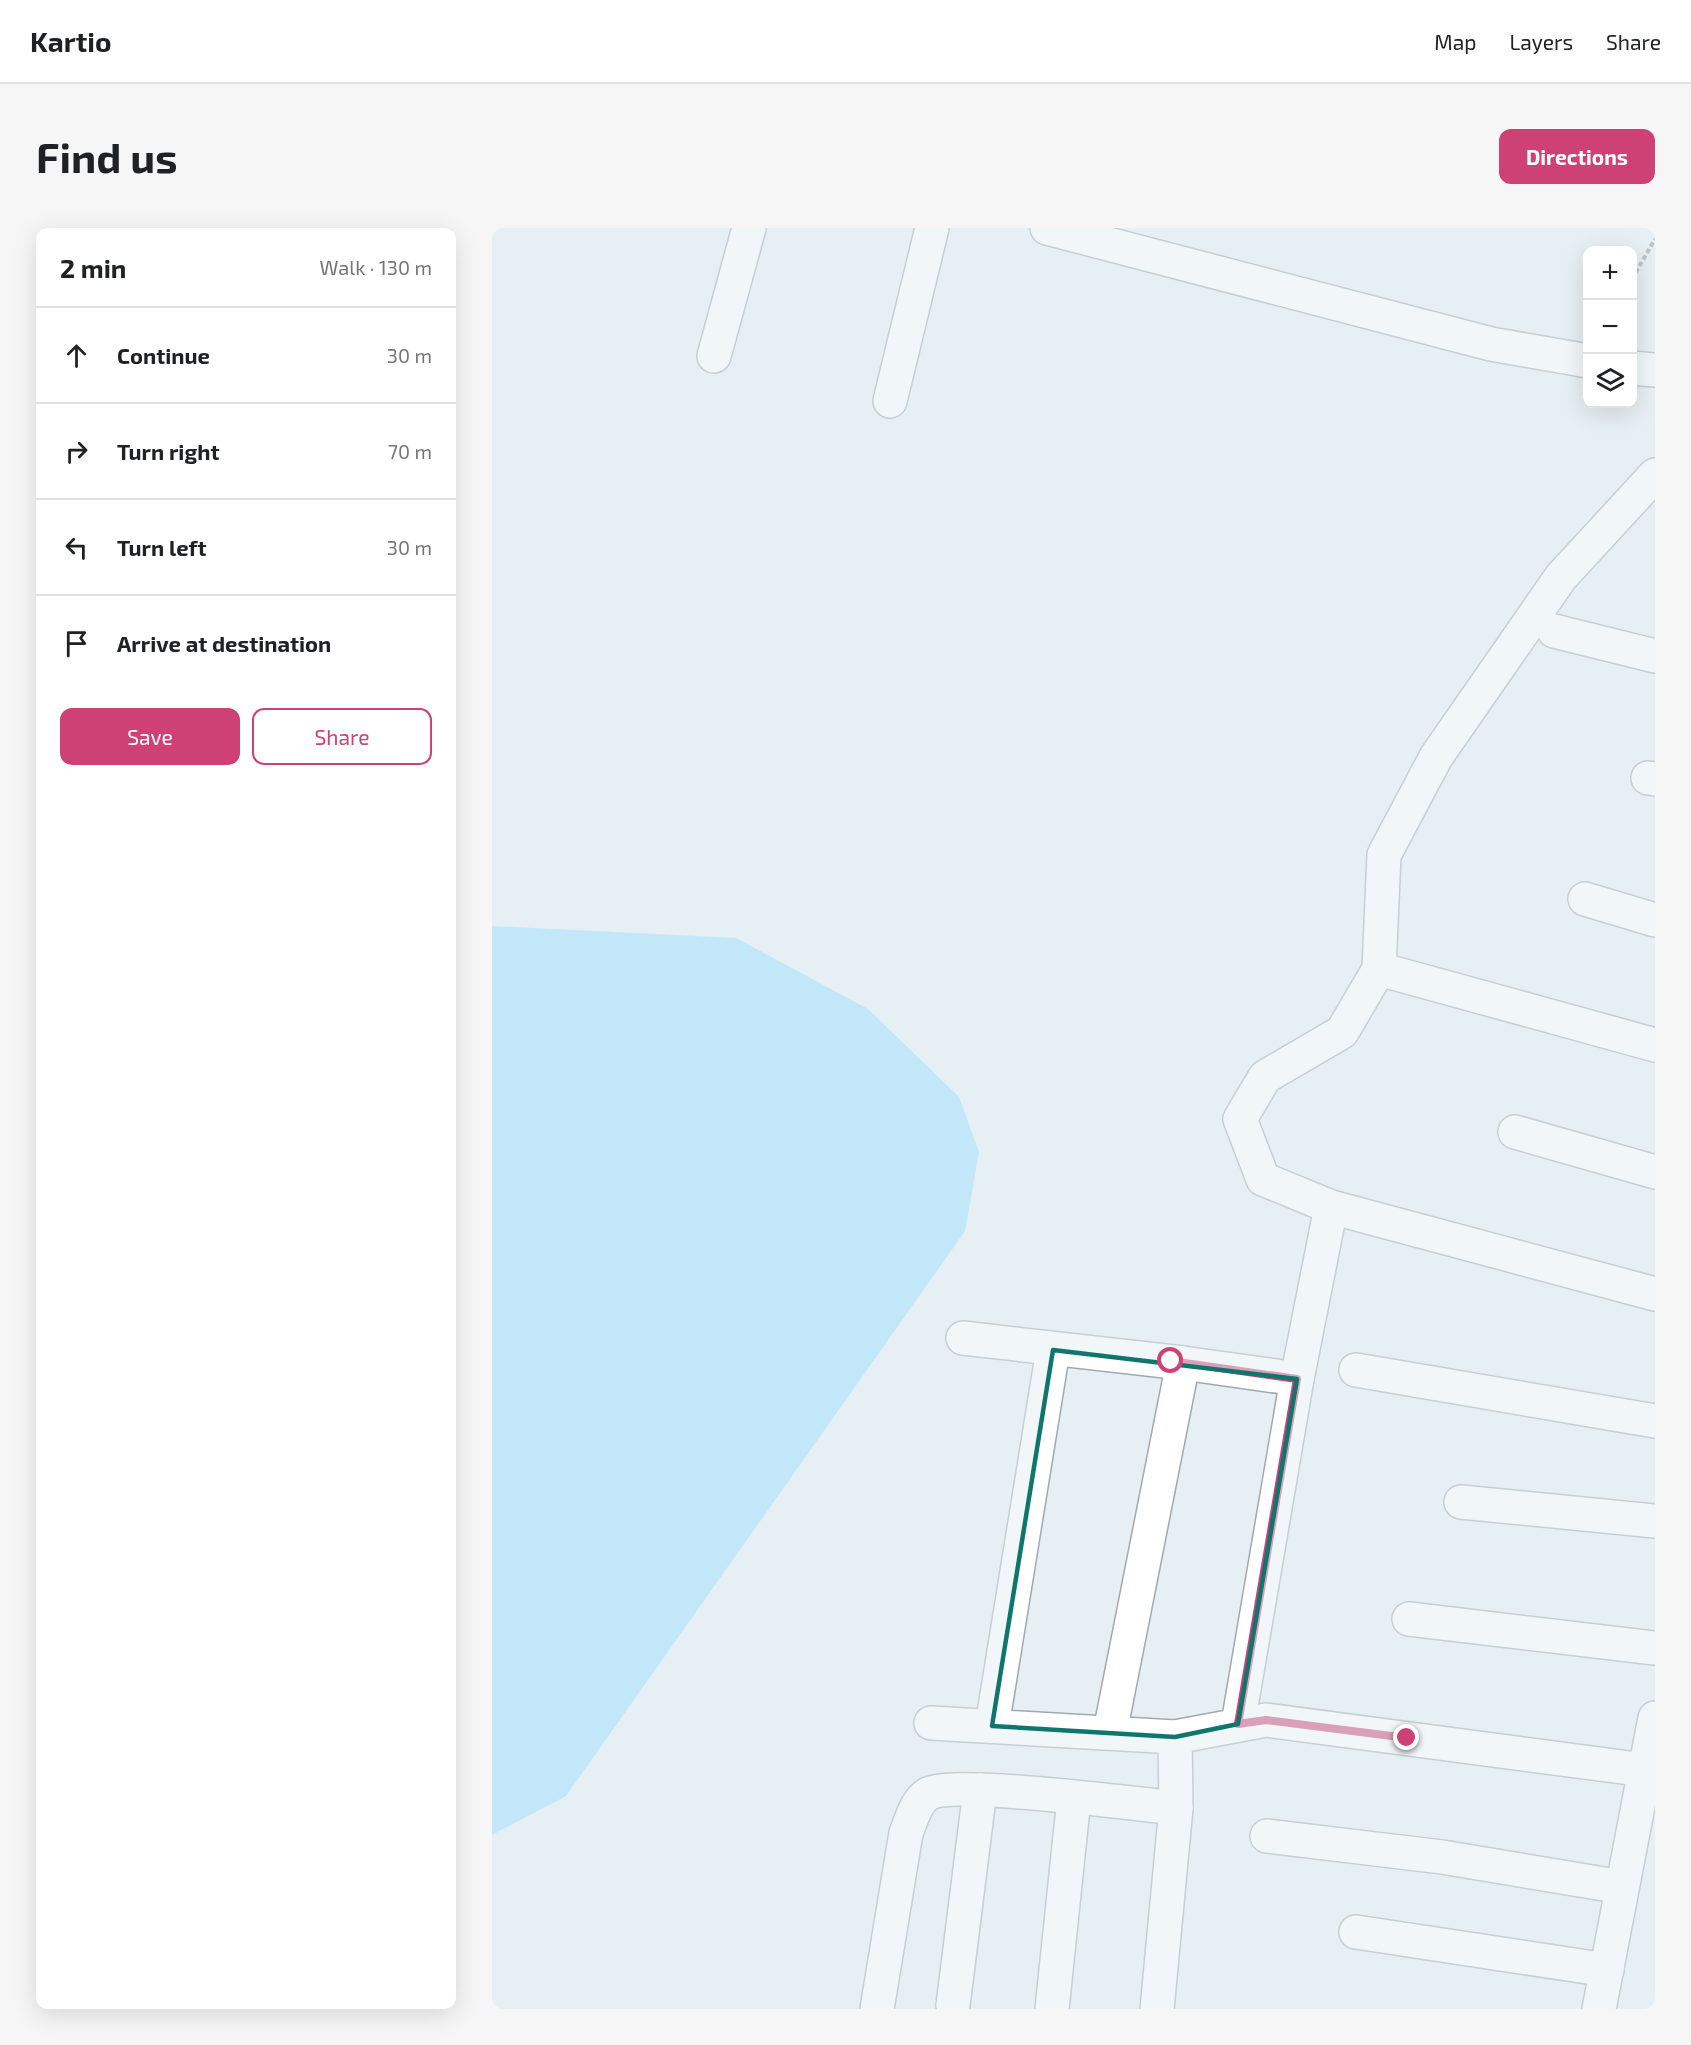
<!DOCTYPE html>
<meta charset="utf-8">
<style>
body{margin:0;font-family:"Exo 2",sans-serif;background:#f6f6f6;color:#202124}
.controls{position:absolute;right:18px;top:18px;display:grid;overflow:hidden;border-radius:12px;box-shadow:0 6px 24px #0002}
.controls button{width:54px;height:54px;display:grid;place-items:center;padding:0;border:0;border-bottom:2px solid #e0e0e0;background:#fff;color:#202124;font:30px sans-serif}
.stop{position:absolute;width:18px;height:18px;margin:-14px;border:4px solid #cd4174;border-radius:50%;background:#fff}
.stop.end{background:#cd4174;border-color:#fff;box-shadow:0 2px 6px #0008}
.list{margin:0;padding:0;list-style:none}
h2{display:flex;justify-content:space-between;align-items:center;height:78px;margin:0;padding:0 24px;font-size:26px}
h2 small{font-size:20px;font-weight:400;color:#757577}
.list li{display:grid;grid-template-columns:39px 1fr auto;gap:18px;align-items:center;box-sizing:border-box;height:96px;padding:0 24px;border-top:2px solid #e0e0e0}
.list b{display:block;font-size:22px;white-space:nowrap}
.list em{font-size:20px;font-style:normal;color:#757577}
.actions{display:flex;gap:12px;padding:18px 24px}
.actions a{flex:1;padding:14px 0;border:2px solid #cd4174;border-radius:12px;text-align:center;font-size:21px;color:#cd4174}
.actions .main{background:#cd4174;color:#fff}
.icon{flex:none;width:33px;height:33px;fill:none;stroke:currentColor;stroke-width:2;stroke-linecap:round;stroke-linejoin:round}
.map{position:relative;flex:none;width:1163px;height:1781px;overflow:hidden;border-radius:12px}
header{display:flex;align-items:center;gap:36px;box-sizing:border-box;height:84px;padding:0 30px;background:#fff;border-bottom:2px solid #e0e0e0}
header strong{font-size:28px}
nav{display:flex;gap:33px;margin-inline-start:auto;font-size:21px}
.intro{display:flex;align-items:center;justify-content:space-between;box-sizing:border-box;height:144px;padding:0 36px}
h1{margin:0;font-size:42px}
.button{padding:15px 27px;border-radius:12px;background:#cd4174;color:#fff;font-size:21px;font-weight:700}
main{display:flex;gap:36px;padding:0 36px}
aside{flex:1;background:#fff;border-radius:12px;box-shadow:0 6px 24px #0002}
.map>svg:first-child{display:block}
</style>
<header>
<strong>Kartio</strong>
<nav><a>Map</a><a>Layers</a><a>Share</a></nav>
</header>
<div class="intro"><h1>Find us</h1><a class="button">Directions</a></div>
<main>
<aside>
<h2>2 min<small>Walk · 130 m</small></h2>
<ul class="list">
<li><svg class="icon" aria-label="ahead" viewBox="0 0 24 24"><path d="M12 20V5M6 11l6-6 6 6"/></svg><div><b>Continue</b></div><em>30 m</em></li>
<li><svg class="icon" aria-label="right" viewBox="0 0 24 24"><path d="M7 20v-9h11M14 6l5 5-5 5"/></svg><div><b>Turn right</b></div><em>70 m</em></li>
<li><svg class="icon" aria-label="left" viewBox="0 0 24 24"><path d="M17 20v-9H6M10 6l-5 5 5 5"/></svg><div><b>Turn left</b></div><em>30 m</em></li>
<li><svg class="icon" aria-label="arrive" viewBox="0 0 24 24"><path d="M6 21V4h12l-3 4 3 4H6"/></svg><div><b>Arrive at destination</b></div></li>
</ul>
<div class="actions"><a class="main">Save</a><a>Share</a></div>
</aside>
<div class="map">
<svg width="1163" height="1781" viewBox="0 0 1163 1781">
<rect width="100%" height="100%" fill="#e6eff3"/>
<polygon fill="#96defe" points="0,698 244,710 376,781 467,869 487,924 473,1003 74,1568 0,1607"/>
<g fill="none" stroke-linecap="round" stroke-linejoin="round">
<g stroke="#a1a9ad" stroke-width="36">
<g id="minor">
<polyline points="555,0 999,116 1096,133"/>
<polyline points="222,128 257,0"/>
<polyline points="1140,140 1163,142"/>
<polyline points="398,173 440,0"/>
<polyline points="1062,403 1163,428"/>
<polyline points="1156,550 1163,551"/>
<polyline points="1093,671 1163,692"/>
<polyline points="887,741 1163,817"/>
<polyline points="1023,904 1163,944"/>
<polyline points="839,979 1163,1066"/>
<polyline points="471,1110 691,1135 805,1151"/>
<polyline points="864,1142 1163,1193"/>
<polyline points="969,1274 1163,1293"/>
<polyline points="917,1391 1163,1420"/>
<polyline points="439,1495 683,1509 774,1492 1153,1542"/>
<polyline points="746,1496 805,1151 839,979 771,951 748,891 773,849 850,804 887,741 892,627 944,529 1069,349 1163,247"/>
<polyline points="500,1498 561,1122"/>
<polyline points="618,1504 691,1135"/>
<polyline points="775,1608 950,1629 1130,1659"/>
<polyline points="864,1704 1115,1742"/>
<polyline points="461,1777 488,1562"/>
<path d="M385 1781 414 1605C419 1593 424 1573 436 1566 459 1552 645 1576 684 1580"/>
<polyline points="560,1781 582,1570"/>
<polyline points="665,1781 684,1580 683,1509"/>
<polyline points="1107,1781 1163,1490"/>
</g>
</g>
<polyline stroke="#8a9093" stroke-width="4" stroke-dasharray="4.5 3" stroke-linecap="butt" points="1140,51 1163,11"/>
<use href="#minor" stroke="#fff" stroke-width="33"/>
</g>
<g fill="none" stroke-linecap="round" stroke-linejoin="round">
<polyline stroke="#cd4174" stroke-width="8" points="679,1133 805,1151 746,1496 774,1492 915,1510"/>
</g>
<path d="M0 0H1163V1781H0ZM561 1122 805 1151 746 1496 683 1509 500 1498Z" fill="#e6eff3" fill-opacity=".55" fill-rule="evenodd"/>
<path fill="none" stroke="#0f766e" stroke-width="4.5" stroke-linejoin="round" d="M561 1122 805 1151 746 1496 683 1509 500 1498Z"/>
</svg>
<div class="controls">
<button>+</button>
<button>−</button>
<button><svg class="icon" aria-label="layers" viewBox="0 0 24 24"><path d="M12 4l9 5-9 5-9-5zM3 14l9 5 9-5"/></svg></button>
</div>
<div class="stop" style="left:679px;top:1133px"></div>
<div class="stop end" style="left:915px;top:1510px"></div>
</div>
</main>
